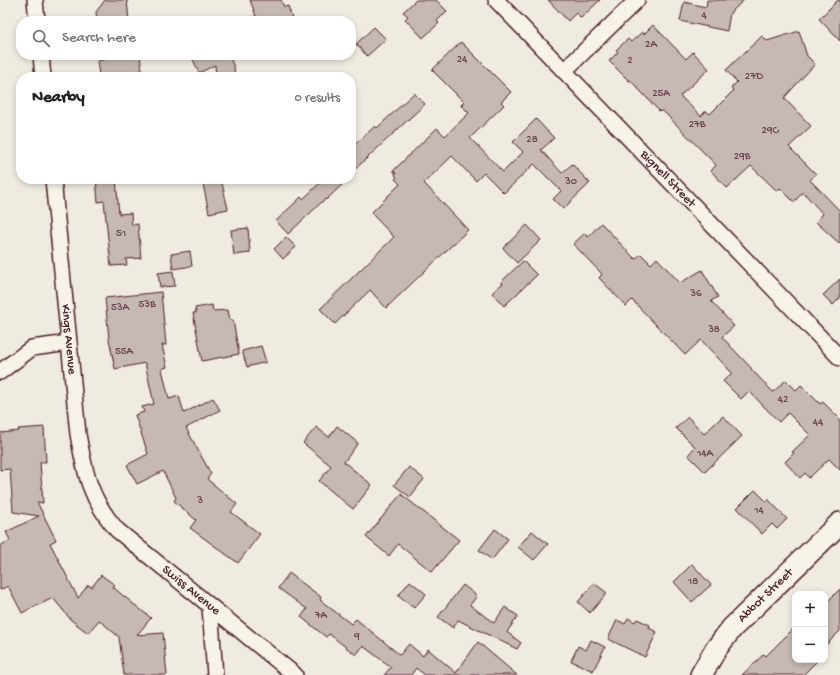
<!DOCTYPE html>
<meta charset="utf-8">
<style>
body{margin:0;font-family:"Gochi Hand",sans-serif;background:#f6f6f6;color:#222}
.controls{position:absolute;right:12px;bottom:12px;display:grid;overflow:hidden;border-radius:8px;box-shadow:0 2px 6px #0003}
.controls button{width:36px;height:36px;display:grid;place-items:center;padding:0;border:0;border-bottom:1px solid #e0e0e0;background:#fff;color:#222;font:20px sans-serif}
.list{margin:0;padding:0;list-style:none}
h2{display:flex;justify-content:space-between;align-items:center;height:52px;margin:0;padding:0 16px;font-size:17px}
h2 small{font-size:13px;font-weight:400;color:#767676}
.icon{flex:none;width:22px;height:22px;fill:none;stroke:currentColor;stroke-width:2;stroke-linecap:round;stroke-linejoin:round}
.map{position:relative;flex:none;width:840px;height:675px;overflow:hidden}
.search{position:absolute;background:#fff;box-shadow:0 2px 6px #0003;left:16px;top:16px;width:340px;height:44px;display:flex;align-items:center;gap:10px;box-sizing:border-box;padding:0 14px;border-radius:16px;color:#767676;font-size:15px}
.panel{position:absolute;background:#fff;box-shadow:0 2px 6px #0003;left:16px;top:72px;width:340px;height:112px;border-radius:16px}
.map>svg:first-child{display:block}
</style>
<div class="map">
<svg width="840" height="675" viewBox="0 0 840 675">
<rect width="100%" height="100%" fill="#f0ebe0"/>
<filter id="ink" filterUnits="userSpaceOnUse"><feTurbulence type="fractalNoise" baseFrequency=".025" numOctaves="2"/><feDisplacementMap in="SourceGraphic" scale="8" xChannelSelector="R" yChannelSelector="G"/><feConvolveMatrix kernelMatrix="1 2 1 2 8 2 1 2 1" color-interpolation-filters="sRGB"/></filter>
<g filter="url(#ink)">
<g fill="#c6b8b3" stroke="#4a1f2b">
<polygon points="105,0 127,0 129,21 97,21 96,12"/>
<polygon points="250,0 281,0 284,7 288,6 293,21 250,21 250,18 256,16"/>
<polygon points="416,0 436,0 447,11 437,21 439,23 423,38 405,19 408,16 403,12"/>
<polygon points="548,0 600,0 581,18 576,13 568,21"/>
<polygon points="707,0 744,0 730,13 727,31 680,21 684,2 706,7"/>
<polygon points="838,0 840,0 840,41 819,19"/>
<polygon points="653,25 686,59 693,52 709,69 680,96 701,116 706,111 710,114 733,91 731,88 737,82 726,70 762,36 767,41 799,31 807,56 815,64 784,98 811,126 789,147 816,174 810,180 840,211 840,244 816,222 823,214 803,192 794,202 780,188 777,191 751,166 727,188 711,171 716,165 662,110 660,112 630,80 629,81 609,61 618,52 616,50 628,39 631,42 642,32 644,34"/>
<polygon points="374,27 386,39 367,56 356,44"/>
<polygon points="461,42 511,92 501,102 504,105 470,138 503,172 523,152 513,142 536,119 554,138 541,150 562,173 572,164 590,183 563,209 553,199 561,191 534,164 504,193 484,173 476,181 452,156 424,183 468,230 386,308 370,290 335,324 320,309 394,237 371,213 400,184 395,179 397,177 395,175 396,173 393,171 437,128 445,136 469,113 461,105 464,102 432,70"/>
<polygon points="107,55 140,55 142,71 99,75 97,61 108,59"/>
<polygon points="191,55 236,55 230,58 234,67 235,77 216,77 215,65 199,73"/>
<polygon points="414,93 425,104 351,173 351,148 375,126 377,128"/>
<polygon points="96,179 116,179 119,214 131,213 132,225 138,224 141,258 126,259 127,265 111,266 104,201 98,202"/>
<polygon points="202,179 221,179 228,209 209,213"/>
<polygon points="324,179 348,179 326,200 325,199 288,234 276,221 301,197 303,199"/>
<polygon points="601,223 635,259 641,254 651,264 657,258 680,283 702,270 718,297 711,301 734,326 722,337 752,369 751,369 773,392 786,380 796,390 801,385 820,404 823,402 840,419 840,470 829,459 809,478 805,473 800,478 785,462 794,453 792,452 810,435 788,413 779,422 749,391 741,399 723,381 732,373 701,340 685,355 632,300 626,306 599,278 602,274 573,244 585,233 588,237"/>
<polygon points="527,225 541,240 517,263 503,248"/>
<polygon points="248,228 250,253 234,255 231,230"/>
<polygon points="286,237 296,247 283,259 274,249"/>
<polygon points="190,251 192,266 173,269 171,254"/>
<polygon points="523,261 537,275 504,306 492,293 503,283 501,282"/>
<polygon points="173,271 175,286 160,287 158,273"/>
<polygon points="840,279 840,298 833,305 823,295"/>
<polygon points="161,292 166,345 162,345 167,367 162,369 169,399 179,396 184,413 213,398 220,410 186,428 211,474 207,479 237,504 231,512 260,534 238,563 190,528 196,520 174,501 176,498 163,471 137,484 127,465 148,454 135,415 144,412 142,407 154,404 145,363 115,369 109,339 105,298"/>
<polygon points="212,305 213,311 228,310 230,320 233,320 239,354 202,361 193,313 196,313 195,308"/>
<polygon points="261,346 266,362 247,367 242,351"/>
<polygon points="723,416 742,436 705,472 688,455 695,447 676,428 688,417 704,434"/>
<polygon points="337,426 358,443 344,462 372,485 353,509 319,481 331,466 303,443 316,427 329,437"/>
<polygon points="44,427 46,462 40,462 43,503 37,502 56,540 50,543 78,598 88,585 92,587 101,575 115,585 113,587 120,593 151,618 137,635 163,633 167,675 124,675 119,637 99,620 88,633 71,620 53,598 22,613 8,586 0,590 0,546 10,540 6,532 39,516 13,512 10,469 0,470 0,433 19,431 18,429"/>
<polygon points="409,467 424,479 410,497 394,485"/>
<polygon points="755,490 766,501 768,499 787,519 777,529 772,524 762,534 737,508"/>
<polygon points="401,494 459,540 432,572 398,544 389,556 366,537"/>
<polygon points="495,529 508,539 492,560 479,550"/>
<polygon points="532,531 548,544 534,560 518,547"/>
<polygon points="692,564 711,585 692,602 674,582"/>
<polygon points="289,573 321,597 320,600 351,624 356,619 400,655 409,644 423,656 428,649 456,673 478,642 517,675 425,675 416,668 411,675 384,675 391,667 363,646 356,655 329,634 326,637 301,617 307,609 278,588"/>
<polygon points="410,581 426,594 414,608 398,596"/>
<polygon points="594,583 607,593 590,613 578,602"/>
<polygon points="463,585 477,596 470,605 494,623 505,607 518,616 507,632 521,643 517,649 458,620 453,628 438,617"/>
<polygon points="840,589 840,631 825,646 825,604"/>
<polygon points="628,618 635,622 637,619 650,625 649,628 657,632 645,657 608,639 617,620 625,624"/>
<polygon points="795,627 795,660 818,660 803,675 742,675 764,654 766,656"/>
<polygon points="591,640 605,647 593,671 571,661 578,646 586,650"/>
</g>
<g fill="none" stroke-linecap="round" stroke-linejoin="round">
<g stroke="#4a1f2b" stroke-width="18">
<g id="street">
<polyline points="35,0 37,21"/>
<path id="s1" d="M496 0 840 358"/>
<polyline points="41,55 43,77"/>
<polyline points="564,71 637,0"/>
<path id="s2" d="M53 179 78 434C85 474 90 499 117 530L295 675"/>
<polyline points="0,372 32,348 69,343"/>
<polyline points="210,607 215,675"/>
</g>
</g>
<g stroke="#4a1f2b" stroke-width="24">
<g id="secondary">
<path id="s3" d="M701 675 716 649 732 628 840 523"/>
</g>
</g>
<use href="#street" stroke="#f7f3e8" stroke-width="15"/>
<use href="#secondary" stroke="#f7f3e8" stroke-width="21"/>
</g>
</g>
<g text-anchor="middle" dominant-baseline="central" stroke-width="3.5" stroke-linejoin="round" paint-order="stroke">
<g font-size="11" fill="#69454d">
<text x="704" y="16">4</text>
<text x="651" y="45">2A</text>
<text x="462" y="60">24</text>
<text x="630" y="61">2</text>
<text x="754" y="77">27D</text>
<text x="661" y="94">25A</text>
<text x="697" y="125">27B</text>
<text x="770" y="131">29C</text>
<text x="532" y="140">28</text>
<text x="742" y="157">29B</text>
<text x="571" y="182">30</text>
<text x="121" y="234">51</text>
<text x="696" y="294">36</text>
<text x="147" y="305">53B</text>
<text x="120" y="308">53A</text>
<text x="714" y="330">38</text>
<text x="124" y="352">55A</text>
<text x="783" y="400">42</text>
<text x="818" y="423">44</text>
<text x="705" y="454">14A</text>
<text x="200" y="501">3</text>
<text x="759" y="511">14</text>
<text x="693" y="582">18</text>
<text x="321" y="616">7A</text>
<text x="357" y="637">9</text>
</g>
<g font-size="13" fill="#4a1f2b" stroke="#f7f3e8">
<text stroke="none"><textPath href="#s1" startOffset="248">Bignell Street</textPath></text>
<text stroke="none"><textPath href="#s2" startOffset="161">Kings Avenue</textPath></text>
<text stroke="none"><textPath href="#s2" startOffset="457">Swiss Avenue</textPath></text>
<text stroke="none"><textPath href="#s3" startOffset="103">Abbot Street</textPath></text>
</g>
</g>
</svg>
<div class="controls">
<button>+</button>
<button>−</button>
</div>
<div class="search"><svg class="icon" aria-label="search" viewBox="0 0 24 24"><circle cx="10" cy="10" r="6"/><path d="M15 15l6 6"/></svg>Search here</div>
<section class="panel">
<h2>Nearby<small>0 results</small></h2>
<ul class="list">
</ul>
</section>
</div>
